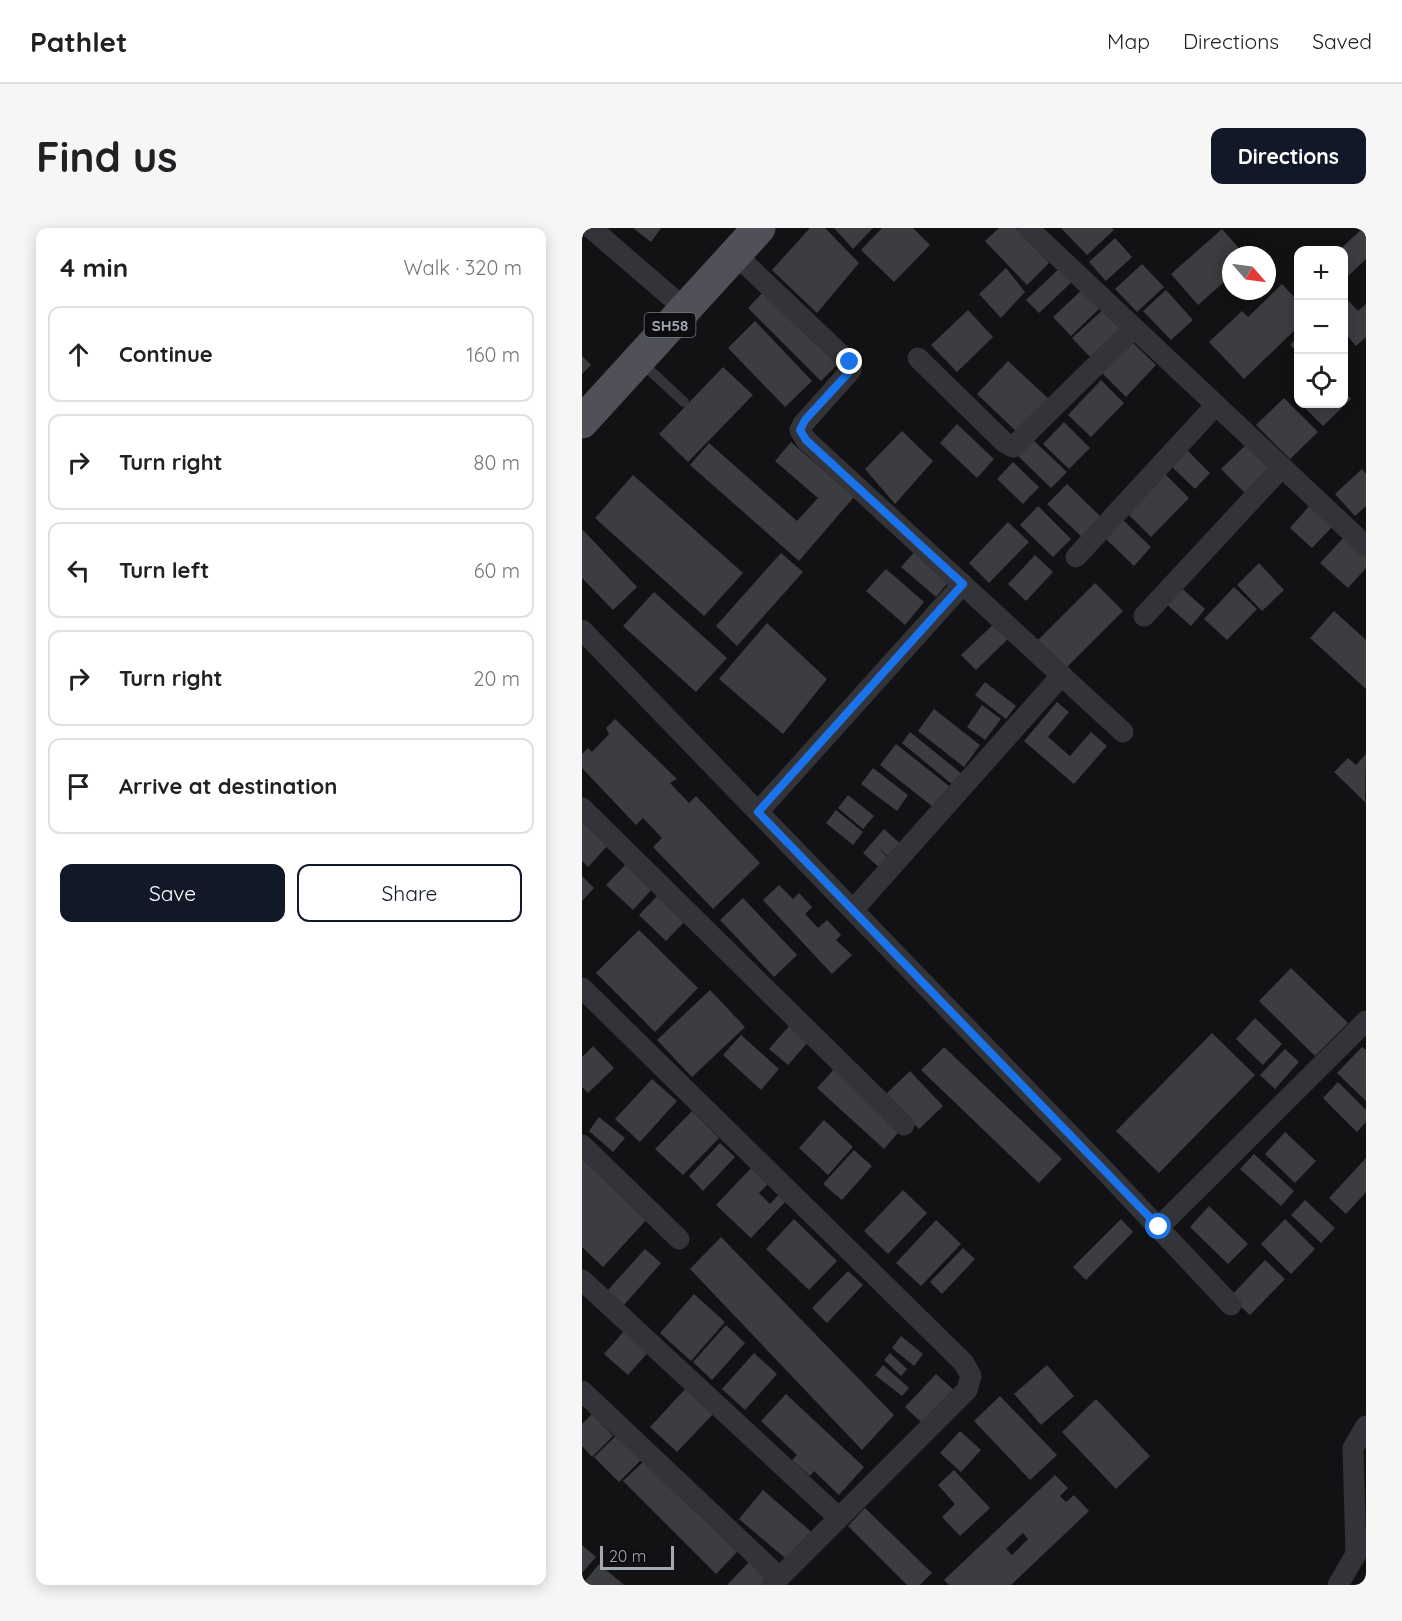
<!DOCTYPE html>
<meta charset="utf-8">
<style>
body{margin:0;font-family:Quicksand,sans-serif;background:#f6f6f6;color:#202124}
.controls{position:absolute;right:18px;top:18px;display:grid;overflow:hidden;border-radius:12px;box-shadow:0 3px 15px #0003}
.controls button{width:54px;height:54px;display:grid;place-items:center;padding:0;border:0;border-bottom:2px solid #e0e0e0;background:#fff;color:#202124;font:30px sans-serif}
.compass{position:absolute;left:640px;top:18px;width:54px;height:54px;border-radius:50%;background:#fff;box-shadow:0 3px 15px #0003;rotate:118deg}
.scale{position:absolute;left:18px;bottom:15px;width:74px;box-sizing:border-box;padding-left:6px;border:3px solid #a3a8b5;border-top:0;font-size:16px;line-height:21px;white-space:nowrap;color:#a3a8b5;-webkit-text-stroke:4px #0d0d0f;paint-order:stroke}
.stop{position:absolute;width:18px;height:18px;margin:-14px;border:4px solid #1a73e8;border-radius:50%;background:#fff}
.stop.end{background:#1a73e8;border-color:#fff;box-shadow:0 2px 6px #0008}
.list{margin:0;padding:0;list-style:none}
h2{display:flex;justify-content:space-between;align-items:center;height:78px;margin:0;padding:0 24px;font-size:26px}
h2 small{font-size:20px;font-weight:400;color:#757577}
.list li{display:grid;grid-template-columns:39px 1fr auto;gap:18px;align-items:center;box-sizing:border-box;height:96px;margin:0 12px 12px;padding:0 12px;border:2px solid #e0e0e0;border-radius:12px}
.list b{display:block;font-size:22px;white-space:nowrap}
.list em{font-size:20px;font-style:normal;color:#757577}
.actions{display:flex;gap:12px;padding:18px 24px}
.actions a{flex:1;padding:14px 0;border:2px solid #111827;border-radius:12px;text-align:center;font-size:21px;color:#111827}
.actions .main{background:#111827;color:#fff}
.icon{flex:none;width:33px;height:33px;fill:none;stroke:currentColor;stroke-width:2;stroke-linecap:round;stroke-linejoin:round}
.map{position:relative;flex:none;width:784px;height:1357px;overflow:hidden;border-radius:12px}
header{display:flex;align-items:center;gap:36px;box-sizing:border-box;height:84px;padding:0 30px;background:#fff;border-bottom:2px solid #e0e0e0}
header strong{font-size:28px}
nav{display:flex;gap:33px;margin-inline-start:auto;font-size:21px}
.intro{display:flex;align-items:center;justify-content:space-between;box-sizing:border-box;height:144px;padding:0 36px}
h1{margin:0;font-size:42px}
.button{padding:15px 27px;border-radius:12px;background:#111827;color:#fff;font-size:21px;font-weight:700}
main{display:flex;gap:36px;padding:0 36px}
aside{flex:1;background:#fff;border-radius:12px;box-shadow:0 3px 15px #0003}
.map>svg:first-child{display:block}
</style>
<header>
<strong>Pathlet</strong>
<nav><a>Map</a><a>Directions</a><a>Saved</a></nav>
</header>
<div class="intro"><h1>Find us</h1><a class="button">Directions</a></div>
<main>
<aside>
<h2>4 min<small>Walk · 320 m</small></h2>
<ul class="list">
<li><svg class="icon" aria-label="ahead" viewBox="0 0 24 24"><path d="M12 20V5M6 11l6-6 6 6"/></svg><div><b>Continue</b></div><em>160 m</em></li>
<li><svg class="icon" aria-label="right" viewBox="0 0 24 24"><path d="M7 20v-9h11M14 6l5 5-5 5"/></svg><div><b>Turn right</b></div><em>80 m</em></li>
<li><svg class="icon" aria-label="left" viewBox="0 0 24 24"><path d="M17 20v-9H6M10 6l-5 5 5 5"/></svg><div><b>Turn left</b></div><em>60 m</em></li>
<li><svg class="icon" aria-label="right" viewBox="0 0 24 24"><path d="M7 20v-9h11M14 6l5 5-5 5"/></svg><div><b>Turn right</b></div><em>20 m</em></li>
<li><svg class="icon" aria-label="arrive" viewBox="0 0 24 24"><path d="M6 21V4h12l-3 4 3 4H6"/></svg><div><b>Arrive at destination</b></div></li>
</ul>
<div class="actions"><a class="main">Save</a><a>Share</a></div>
</aside>
<div class="map">
<svg width="784" height="1357" viewBox="0 0 784 1357">
<rect width="100%" height="100%" fill="#121214"/>
<g fill="#3c3d41" fill-rule="evenodd">
<polygon points="51,0 79,0 69,14"/>
<polygon points="228,0 243,0 277,35 235,85 190,42"/>
<polygon points="252,0 291,0 271,21"/>
<polygon points="300,0 331,0 348,17 312,54 279,22"/>
<polygon points="417,0 434,0 467,35 445,57 403,13"/>
<polygon points="479,0 530,0 532,2 505,27"/>
<polygon points="781,0 784,0 784,31 762,52 762,22 757,22"/>
<polygon points="640,1 663,27 649,27 649,48 616,77 589,46"/>
<polygon points="533,10 550,29 524,53 507,34"/>
<polygon points="560,36 582,59 555,84 533,61"/>
<polygon points="481,37 494,50 457,85 444,72"/>
<polygon points="424,40 443,64 419,90 397,66"/>
<polygon points="700,56 716,73 716,99 662,151 627,114 660,83 666,89"/>
<polygon points="502,60 519,79 489,108 471,89"/>
<polygon points="184,61 258,134 239,153 166,80"/>
<polygon points="584,62 611,92 589,112 561,83"/>
<polygon points="762,68 776,83 784,76 784,109 774,118 762,104"/>
<polygon points="525,78 546,100 511,132 490,110"/>
<polygon points="386,82 411,109 375,144 349,117"/>
<polygon points="173,93 230,153 203,179 146,120"/>
<polygon points="716,108 716,124 708,117"/>
<polygon points="549,113 574,137 544,169 519,144"/>
<polygon points="0,128 9,137 0,146"/>
<polygon points="426,133 469,173 438,207 395,166"/>
<polygon points="141,139 171,167 106,234 77,206"/>
<polygon points="519,152 542,175 509,209 486,187"/>
<polygon points="762,163 769,171 741,198 719,176 762,176"/>
<polygon points="702,170 736,204 708,231 674,197"/>
<polygon points="482,194 508,220 487,241 461,216"/>
<polygon points="375,196 412,231 395,250 358,215"/>
<polygon points="320,203 351,233 313,276 283,241"/>
<polygon points="450,211 485,244 469,260 435,227"/>
<polygon points="209,214 272,269 217,333 108,237 127,215 215,293 236,270 193,233"/>
<polygon points="667,214 690,238 663,265 639,241"/>
<polygon points="603,220 628,245 613,261 588,237"/>
<polygon points="431,234 457,259 441,276 415,251"/>
<polygon points="780,241 784,246 784,278 773,288 753,266"/>
<polygon points="583,246 607,270 569,309 545,285"/>
<polygon points="51,247 161,345 122,388 13,290"/>
<polygon points="485,256 520,290 501,310 465,276"/>
<polygon points="729,276 752,297 730,320 708,300"/>
<polygon points="456,278 489,311 471,329 438,297"/>
<polygon points="540,291 569,319 552,338 523,310"/>
<polygon points="426,294 447,314 407,355 387,335"/>
<polygon points="0,301 55,359 31,382 0,350"/>
<polygon points="765,306 784,323 784,340 766,360 738,335"/>
<polygon points="335,321 369,351 354,369 319,339"/>
<polygon points="199,325 221,344 155,418 134,398"/>
<polygon points="453,327 471,344 444,373 426,356"/>
<polygon points="677,335 702,362 680,383 655,357"/>
<polygon points="304,341 342,374 323,397 284,363"/>
<polygon points="513,355 541,383 482,442 454,414"/>
<polygon points="596,357 623,381 609,398 582,374"/>
<polygon points="652,359 675,381 645,412 622,391"/>
<polygon points="72,364 145,430 114,464 41,398"/>
<polygon points="752,383 784,412 784,461 728,410"/>
<polygon points="415,393 429,408 394,442 379,427"/>
<polygon points="185,395 245,451 201,506 137,451"/>
<polygon points="403,454 434,478 424,491 393,467"/>
<polygon points="475,474 487,484 466,509 488,528 509,504 525,518 492,556 442,513"/>
<polygon points="400,477 419,491 403,512 385,499"/>
<polygon points="352,481 398,517 382,539 336,503"/>
<polygon points="33,491 95,551 88,555 107,575 114,568 178,635 131,681 71,619 80,610 61,590 54,597 0,540 0,526 6,520 10,524 27,506 24,500"/>
<polygon points="328,504 380,546 371,557 320,515"/>
<polygon points="314,516 367,558 351,579 298,537"/>
<polygon points="784,526 783,571 784,575 752,544 766,530 774,537"/>
<polygon points="291,540 326,567 315,583 279,556"/>
<polygon points="266,567 292,588 281,601 256,580"/>
<polygon points="254,582 281,604 271,617 244,595"/>
<polygon points="0,587 29,614 6,639 0,633"/>
<polygon points="302,601 322,619 310,632 295,618 307,631 299,641 281,625"/>
<polygon points="46,634 72,659 51,682 24,657"/>
<polygon points="0,648 12,660 0,673"/>
<polygon points="197,657 211,671 217,665 230,679 223,686 236,700 245,692 259,707 254,712 270,727 250,746 181,672"/>
<polygon points="78,665 105,691 84,713 57,687"/>
<polygon points="161,670 215,727 192,749 138,692"/>
<polygon points="57,702 116,760 73,804 14,745"/>
<polygon points="709,740 766,795 733,828 677,773"/>
<polygon points="128,762 163,799 110,849 75,812"/>
<polygon points="673,790 700,816 681,837 654,811"/>
<polygon points="209,796 227,813 206,837 187,821"/>
<polygon points="630,805 673,847 577,945 534,903"/>
<polygon points="159,807 197,841 179,862 141,827"/>
<polygon points="11,818 32,840 6,865 0,859 0,829"/>
<polygon points="362,819 480,931 457,955 339,842"/>
<polygon points="780,819 784,822 784,873 755,845"/>
<polygon points="703,821 717,834 693,861 678,847"/>
<polygon points="254,839 321,899 302,921 235,860"/>
<polygon points="328,843 361,878 337,901 304,866"/>
<polygon points="70,851 95,873 58,914 33,891"/>
<polygon points="756,854 784,882 784,894 775,904 741,870"/>
<polygon points="110,883 137,910 101,947 73,921"/>
<polygon points="17,889 43,910 31,924 7,903"/>
<polygon points="242,892 271,919 246,947 217,920"/>
<polygon points="703,904 734,933 713,955 683,926"/>
<polygon points="138,915 153,929 121,963 107,948"/>
<polygon points="272,922 290,938 260,972 241,956"/>
<polygon points="672,926 712,963 699,978 658,941"/>
<polygon points="0,928 67,989 21,1039 0,1019"/>
<polygon points="784,930 784,964 764,986 747,970"/>
<polygon points="170,939 187,955 177,965 188,976 198,965 205,972 169,1010 134,977"/>
<polygon points="321,962 345,985 306,1026 282,1003"/>
<polygon points="723,972 753,1000 739,1015 709,987"/>
<polygon points="627,978 666,1016 646,1036 608,999"/>
<polygon points="212,991 255,1033 227,1062 184,1021"/>
<polygon points="539,991 551,1004 504,1052 491,1039"/>
<polygon points="703,991 733,1021 709,1046 679,1016"/>
<polygon points="354,992 379,1016 339,1058 314,1035"/>
<polygon points="139,1009 312,1187 280,1222 108,1041"/>
<polygon points="381,1020 393,1031 360,1066 348,1054"/>
<polygon points="63,1021 79,1035 42,1077 25,1063"/>
<polygon points="683,1032 703,1051 668,1087 648,1069"/>
<polygon points="266,1043 281,1057 245,1095 230,1080"/>
<polygon points="112,1066 143,1094 109,1133 78,1105"/>
<polygon points="144,1097 163,1115 130,1152 111,1134"/>
<polygon points="44,1101 68,1122 46,1147 22,1126"/>
<polygon points="319,1108 341,1126 332,1138 310,1120"/>
<polygon points="172,1125 195,1146 163,1182 140,1161"/>
<polygon points="308,1125 325,1141 319,1148 302,1132"/>
<polygon points="301,1137 327,1160 320,1168 293,1147"/>
<polygon points="465,1137 492,1168 459,1197 432,1166"/>
<polygon points="354,1146 373,1163 341,1196 323,1179"/>
<polygon points="106,1158 134,1183 95,1224 68,1199"/>
<polygon points="204,1166 282,1239 257,1267 232,1243 228,1248 210,1232 215,1227 179,1193"/>
<polygon points="418,1168 475,1227 448,1252 392,1193"/>
<polygon points="514,1171 568,1228 534,1261 480,1204"/>
<polygon points="10,1186 31,1208 10,1229 0,1218 0,1196"/>
<polygon points="378,1203 399,1222 379,1244 358,1225"/>
<polygon points="38,1204 63,1228 37,1254 12,1229"/>
<polygon points="63,1232 155,1324 134,1346 41,1253"/>
<polygon points="372,1242 408,1280 378,1308 360,1289 373,1276 356,1257"/>
<path d="M473 1247 486 1260 478 1268 484 1274 492 1267 507 1283 429 1357H367L362 1352ZM441 1305 446 1311 430 1327 424 1321Z"/>
<polygon points="181,1262 234,1308 210,1336 157,1291"/>
<polygon points="283,1280 350,1345 338,1357 325,1357 266,1298"/>
<polygon points="0,1317 14,1329 0,1345"/>
<polygon points="169,1332 189,1351 183,1357 145,1357"/>
<polygon points="17,1336 42,1357 0,1357"/>
</g>
<g fill="none" stroke-linecap="round" stroke-linejoin="round">
<polyline stroke="#333439" stroke-width="10" points="60,135 102,174"/>
<g stroke="#333439" stroke-width="21">
<polyline points="9,0 103,81"/>
<polyline points="446,0 784,318"/>
<polyline points="153,26 270,137 269,142 221,196 218,202 224,212 541,504"/>
<polyline points="336,130 422,214 431,219 552,100"/>
<polyline points="494,329 634,177"/>
<polyline points="562,388 700,239"/>
<polyline points="0,402 524,944 649,1077"/>
<polyline points="0,580 322,897"/>
<polyline points="176,584 381,356"/>
<polyline points="271,682 480,447"/>
<polyline points="0,760 382,1135 389,1148 385,1162 190,1357"/>
<polyline points="0,917 97,1011"/>
<polyline points="577,999 784,793"/>
<polyline points="0,1052 257,1290"/>
<polyline points="0,1163 197,1349"/>
<polyline points="756,1357 774,1326 771,1220 784,1198"/>
</g>
<polyline stroke="#4f5058" stroke-width="33" points="0,194 177,0"/>
</g>
<g fill="none" stroke-linecap="round" stroke-linejoin="round">
<polyline stroke="#1a73e8" stroke-width="8" points="268,134 270,137 269,142 223,192 218,202 224,212 381,356 176,584 577,999"/>
</g>
<g text-anchor="middle" dominant-baseline="central" stroke-width="6" stroke-linejoin="round" paint-order="stroke">
<rect fill="#0d0d0f" stroke="#767a83" stroke-width="1.5" x="62.5" y="85" width="51" height="24" rx="4.5"/>
<g font-size="15" font-weight="bold" fill="#a3a8b5">
<text x="88" y="97">SH58</text>
</g>
</g>
</svg>
<div class="controls">
<button>+</button>
<button>−</button>
<button><svg class="icon" aria-label="locate" viewBox="0 0 24 24"><circle cx="12" cy="12" r="6"/><path d="M12 2v4M12 18v4M2 12h4M18 12h4"/></svg></button>
</div>
<svg class="compass" viewBox="-18 -18 36 36"><path d="M0-13l5 13h-10z" fill="#e53935"/><path d="M0 13l5-13h-10z" fill="#757577"/></svg>
<div class="scale">20 m</div>
<div class="stop" style="left:577px;top:999px"></div>
<div class="stop end" style="left:268px;top:134px"></div>
</div>
</main>
